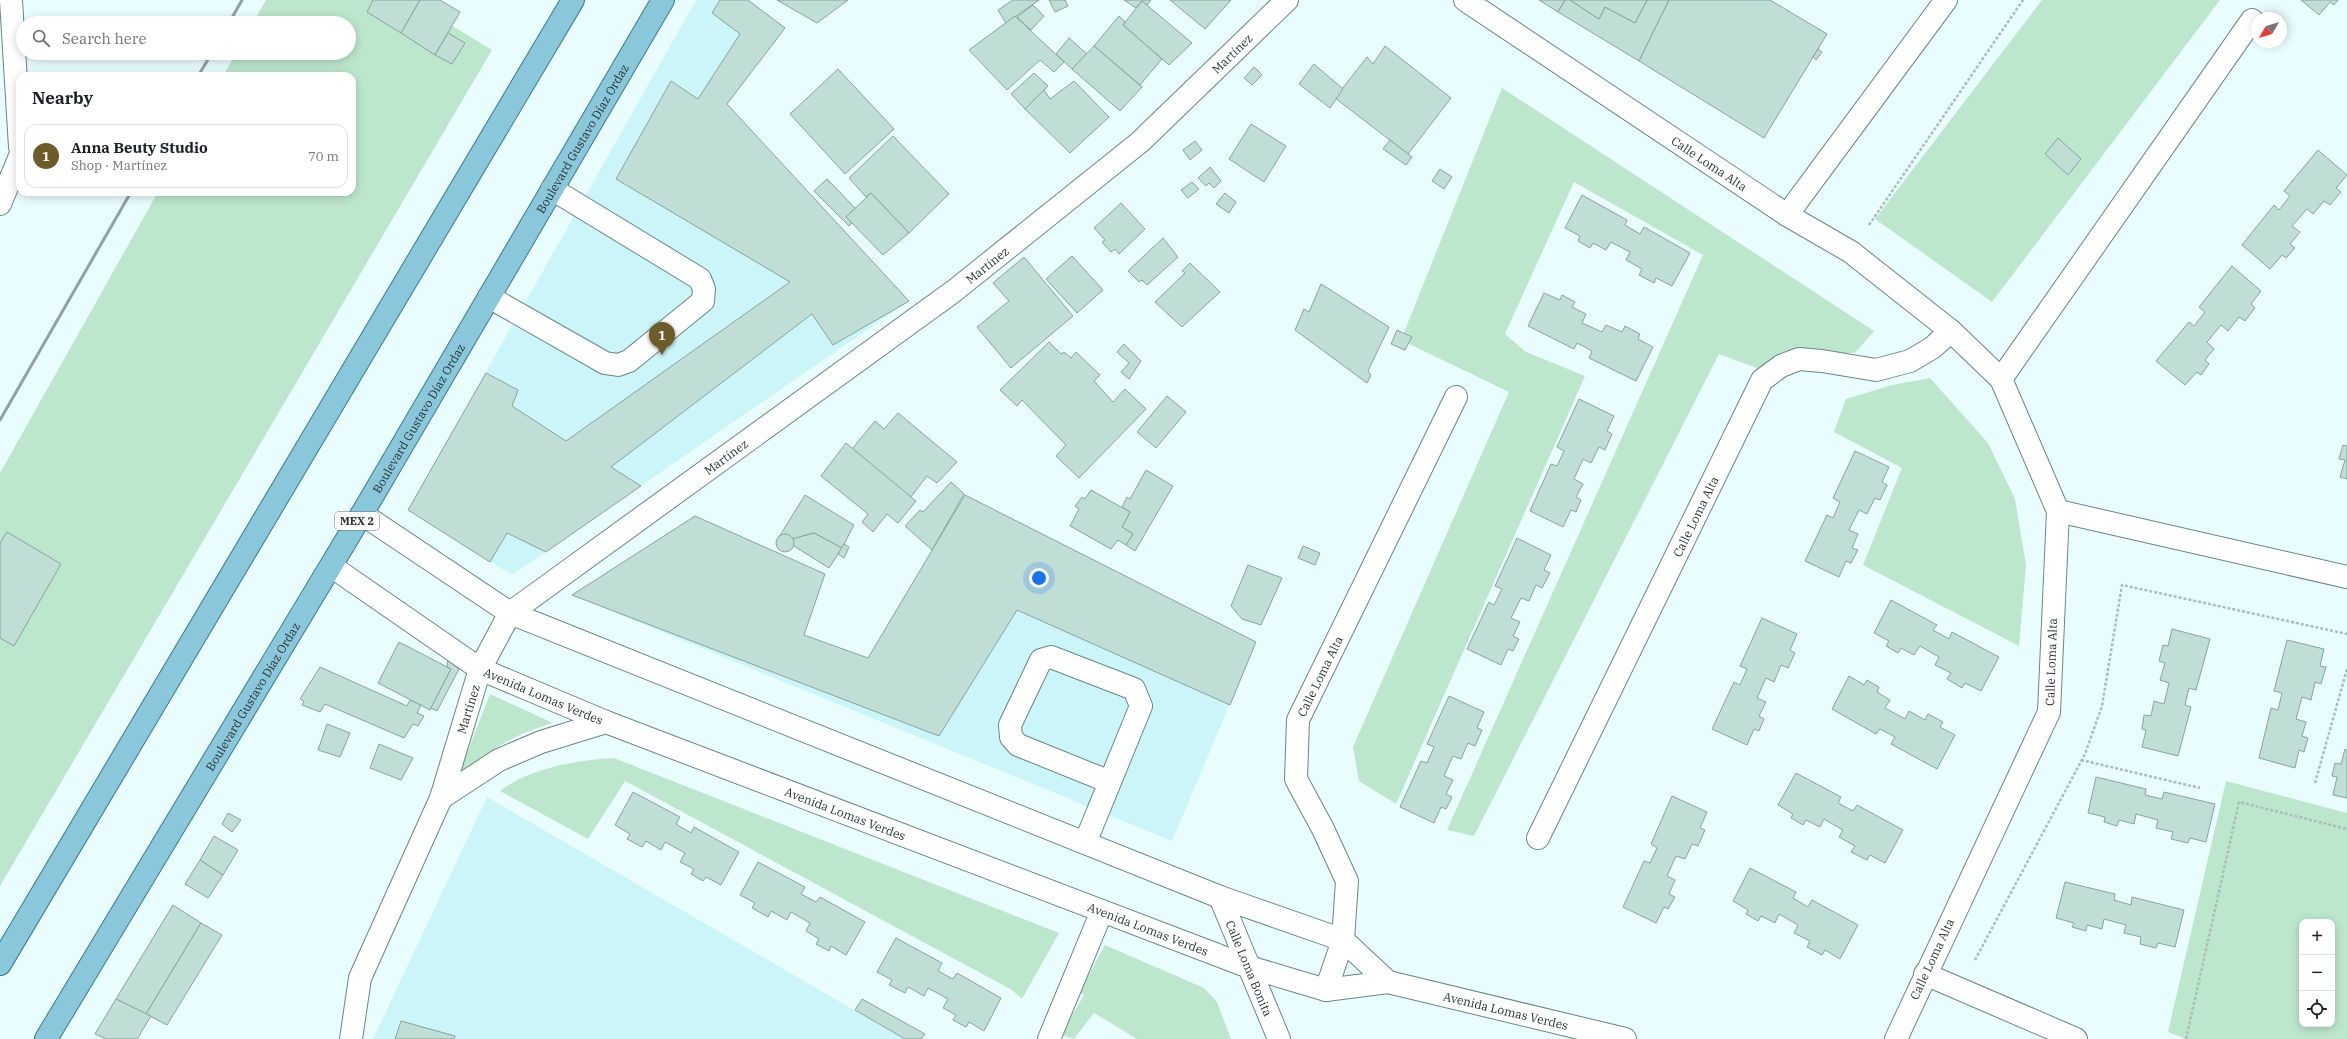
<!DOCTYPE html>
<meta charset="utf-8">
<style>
body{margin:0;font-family:"IBM Plex Serif",serif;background:#f6f6f6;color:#202124}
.controls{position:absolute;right:12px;bottom:12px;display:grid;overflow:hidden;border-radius:8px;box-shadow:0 2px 10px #0003}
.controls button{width:36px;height:36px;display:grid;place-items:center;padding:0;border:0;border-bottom:1px solid #e0e0e0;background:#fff;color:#202124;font:20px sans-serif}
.compass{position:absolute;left:2251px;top:12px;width:36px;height:36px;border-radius:50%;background:#fff;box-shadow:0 2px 10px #0003;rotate:232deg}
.you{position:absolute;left:1039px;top:578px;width:14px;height:14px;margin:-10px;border:3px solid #fff;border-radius:50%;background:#1a73e8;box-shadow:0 0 0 6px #1a73e833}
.badge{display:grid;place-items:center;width:26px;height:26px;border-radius:50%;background:#6d5c2a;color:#fff;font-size:13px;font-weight:700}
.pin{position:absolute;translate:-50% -33px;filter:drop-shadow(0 1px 2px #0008)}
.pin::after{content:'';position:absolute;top:21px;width:14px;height:12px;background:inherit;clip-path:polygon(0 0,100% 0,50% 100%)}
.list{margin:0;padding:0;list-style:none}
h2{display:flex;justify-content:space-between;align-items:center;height:52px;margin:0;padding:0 16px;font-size:17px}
h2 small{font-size:13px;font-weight:400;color:#757577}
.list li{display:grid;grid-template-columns:26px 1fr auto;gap:12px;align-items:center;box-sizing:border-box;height:64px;margin:0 8px 8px;padding:0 8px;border:1px solid #e0e0e0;border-radius:12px}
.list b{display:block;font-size:15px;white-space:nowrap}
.list p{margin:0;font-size:13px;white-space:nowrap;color:#757577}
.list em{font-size:13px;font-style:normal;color:#757577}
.icon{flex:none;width:22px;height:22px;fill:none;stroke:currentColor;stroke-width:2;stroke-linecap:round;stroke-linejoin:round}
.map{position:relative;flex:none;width:2347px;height:1039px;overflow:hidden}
.search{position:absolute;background:#fff;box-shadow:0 2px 10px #0003;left:16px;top:16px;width:340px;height:44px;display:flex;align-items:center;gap:10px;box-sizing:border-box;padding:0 14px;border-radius:22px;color:#757577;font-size:15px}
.panel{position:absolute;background:#fff;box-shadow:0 2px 10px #0003;left:16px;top:72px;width:340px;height:124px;border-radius:12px}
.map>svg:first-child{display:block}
</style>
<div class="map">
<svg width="2347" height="1039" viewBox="0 0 2347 1039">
<rect width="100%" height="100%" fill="#eafdfe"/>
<g fill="#cbf5f8">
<polygon points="696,0 748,0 785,28 727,104 909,301 512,575 408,510"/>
<polygon points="965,495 1256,642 1172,841 572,595 695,516 804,635 868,658"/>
<polygon points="487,797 904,1039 373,1039"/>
</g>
<g fill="#bce7cc" fill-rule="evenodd">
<polygon points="266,0 410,0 492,50 0,886 0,473 158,192 352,192 352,76 223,76 236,53 349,53 349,23 253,23"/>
<polygon points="2042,0 2220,0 1992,302 1875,219"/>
<polygon points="1502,88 1874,331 1855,353 1809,353 1770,373 1719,354 1474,836 1447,830 1703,255 1574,182 1505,334 1526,352 1585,376 1396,804 1359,781 1353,747 1509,392 1401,340"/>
<polygon points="1930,378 1988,443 2015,499 2026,565 2019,646 1863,565 1902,468 1834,432 1846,399 1892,385"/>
<path d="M490 694 553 723C509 736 492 749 457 779Z"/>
<path d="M614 758 1059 933 1022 999 1012 990 625 781 588 839 500 791C529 768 578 760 614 758Z"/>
<path d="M2226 781 2347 813V1039H2186L2168 1032ZM2302 922H2332V1024H2302Z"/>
<polygon points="1105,945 1204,988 1217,1002 1231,1039 1137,1039 1094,1013 1074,1039 1061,1035 1084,995 1079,992"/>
</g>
<g fill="#c0ddd6" stroke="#87a49d">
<polygon points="373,0 420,0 401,33 367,12"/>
<polygon points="420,0 440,0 460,12 435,55 401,33"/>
<polygon points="720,0 748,0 785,28 727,104 909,301 833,345 812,314 611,467 641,486 546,552 507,533 490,562 408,510 486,373 518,390 512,406 566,441 790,282 616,179 671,81 698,99 740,34 712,13"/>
<polygon points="777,0 848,0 817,23"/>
<polygon points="1013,0 1039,0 1006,23 998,10"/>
<polygon points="1049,0 1065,0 1068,6 1055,12"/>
<polygon points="1124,0 1151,0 1147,5 1142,1 1136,8"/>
<polygon points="1170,0 1231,0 1205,29"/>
<polygon points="1539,0 1565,0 1558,12"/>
<polygon points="1565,0 1570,0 1599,19 1605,7 1635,23 1647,0 1669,0 1639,61 1558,12"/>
<polygon points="1570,0 1647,0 1635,23 1605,7 1599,19"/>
<polygon points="1669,0 1770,0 1827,34 1764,138 1639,61"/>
<polygon points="2301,0 2338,0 2334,5 2330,2 2319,15"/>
<polygon points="1142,1 1192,43 1169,65 1123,25"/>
<polygon points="1033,5 1044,16 1031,30 1017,17"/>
<polygon points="1015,16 1064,62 1054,72 1040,60 1007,90 969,50"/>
<polygon points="1119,16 1125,22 1123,25 1162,59 1140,85 1094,46"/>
<polygon points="448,33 465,43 452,64 435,55"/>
<polygon points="1069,38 1087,54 1072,69 1056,54"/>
<polygon points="1094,46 1142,87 1120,111 1072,69"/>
<polygon points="1385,46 1451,98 1408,154 1335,98 1367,57 1373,64"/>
<polygon points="1818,49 1822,52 1816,60 1813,57"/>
<polygon points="1314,64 1343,89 1330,108 1299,84"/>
<polygon points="1254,67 1262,75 1252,85 1244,78"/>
<polygon points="838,69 894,129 845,174 790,114"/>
<polygon points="1034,73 1048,86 1025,109 1011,94"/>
<polygon points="1074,81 1109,117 1070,153 1025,109 1044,90 1050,99"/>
<polygon points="1251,124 1286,146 1264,182 1229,159"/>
<polygon points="893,136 949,194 909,233 871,193 866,197 849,178"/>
<polygon points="2058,138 2081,159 2068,175 2045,154"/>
<polygon points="1390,140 1412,157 1406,165 1383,149"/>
<polygon points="1195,141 1202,150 1190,160 1183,150"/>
<polygon points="2318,150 2347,175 2336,188 2341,192 2330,205 2324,201 2313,214 2307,209 2292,226 2300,232 2290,244 2295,248 2286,258 2282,255 2270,269 2242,245 2274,205 2279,210 2290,196 2284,191"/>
<polygon points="1210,167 1221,181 1214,188 1209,183 1206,186 1198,178"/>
<polygon points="1440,169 1452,177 1444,189 1432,181"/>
<polygon points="827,179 855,208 846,217 852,223 849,226 814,191"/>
<polygon points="1192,182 1199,189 1188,198 1181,190"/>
<polygon points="871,193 909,233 883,255 846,217"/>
<polygon points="1225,193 1236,202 1229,213 1216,204"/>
<polygon points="1582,195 1627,220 1625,225 1640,234 1644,227 1690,253 1672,286 1656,278 1654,283 1639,275 1642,269 1626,260 1630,252 1611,242 1606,250 1593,243 1590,248 1578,241 1580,236 1565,228"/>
<polygon points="1121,203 1145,229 1119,254 1115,249 1111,252 1102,242 1105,240 1094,228"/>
<polygon points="1163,238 1178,257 1147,285 1142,280 1139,282 1128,271"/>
<polygon points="1072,256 1103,290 1077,313 1046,279"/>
<polygon points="1024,257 1073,316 1011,368 977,327 1009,301 993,283"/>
<polygon points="1190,263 1220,292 1182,327 1155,302 1185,273 1182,271"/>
<polygon points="2232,266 2261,291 2251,304 2255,308 2245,321 2239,317 2228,331 2221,325 2207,342 2214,349 2205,360 2209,364 2201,375 2197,372 2185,385 2156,361 2189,322 2194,326 2205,312 2199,307"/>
<polygon points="1321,284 1389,327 1368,371 1371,375 1367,383 1295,330 1304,309 1309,312"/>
<polygon points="1544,293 1560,300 1562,295 1575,302 1572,307 1586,314 1582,323 1602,332 1606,325 1622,332 1625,326 1640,334 1638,339 1653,347 1636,381 1589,358 1592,351 1577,343 1574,349 1528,326"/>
<polygon points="1397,330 1412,337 1405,350 1391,344"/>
<polygon points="1049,342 1061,354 1064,352 1071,358 1076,352 1100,375 1094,381 1113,402 1125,389 1146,409 1079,478 1056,456 1066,445 1022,400 1017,406 1000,390"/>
<polygon points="1124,344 1141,361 1129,379 1121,372 1129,363 1117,352"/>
<polygon points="1167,396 1186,412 1156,448 1137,432"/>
<polygon points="1579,399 1614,416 1607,431 1612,434 1605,450 1599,447 1591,463 1583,459 1574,479 1583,484 1576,497 1581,500 1576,512 1571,510 1563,527 1530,511 1551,464 1557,466 1564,451 1557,447"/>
<polygon points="898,413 957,462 937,483 927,476 910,498 852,449 875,421 884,429"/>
<polygon points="846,443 916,501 898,523 887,514 873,532 862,522 868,514 821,476"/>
<polygon points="2343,445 2347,446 2347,479 2340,477 2345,460 2339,459"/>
<polygon points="1855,451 1889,467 1882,482 1887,485 1880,500 1875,498 1867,514 1859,510 1849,530 1858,534 1852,548 1858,550 1851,563 1846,561 1839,577 1805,561 1827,515 1833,518 1840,502 1833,498"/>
<polygon points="1146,470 1173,486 1135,551 1126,545 1133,534 1122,527 1130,512 1122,507 1127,497 1130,499"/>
<polygon points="951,482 964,494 932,550 905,526 920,510 923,512"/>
<polygon points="1091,490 1130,512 1122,527 1133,534 1126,545 1118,540 1111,549 1070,526 1079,509 1075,506 1082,497 1085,499"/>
<polygon points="805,495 854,525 842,548 814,533 793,539 786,534 779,537"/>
<polygon points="965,495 1256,642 1230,705 1017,610 939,736 572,595 695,516 825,574 804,635 868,658"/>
<polygon points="7,532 61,564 14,646 0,638 0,543"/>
<polygon points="814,533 842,548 829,568 794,546 792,539"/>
<circle cx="785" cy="543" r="9"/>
<polygon points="1517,538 1551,555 1544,570 1550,573 1542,588 1536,585 1529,601 1521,598 1511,618 1520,622 1513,636 1519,639 1513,651 1508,649 1501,665 1467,649 1489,602 1494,605 1502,589 1495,586"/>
<polygon points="844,544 849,547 844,558 838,554"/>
<polygon points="1303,546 1320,553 1315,565 1298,558"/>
<polygon points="1248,565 1282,578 1261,625 1242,619 1231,606"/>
<polygon points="1891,600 1937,625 1933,630 1949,639 1952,632 1999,657 1981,691 1965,683 1962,688 1947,679 1951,673 1935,665 1939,657 1920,646 1914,655 1901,648 1898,653 1886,646 1889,641 1874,633"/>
<polygon points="1762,618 1797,634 1790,650 1795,653 1788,668 1781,665 1774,682 1766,678 1757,698 1766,702 1759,716 1764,719 1759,731 1754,729 1747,745 1712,729 1734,682 1740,685 1747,669 1740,666"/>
<polygon points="2172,629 2210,639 2196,690 2189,688 2185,705 2191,707 2178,756 2142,747 2146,730 2142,729 2144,715 2151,716 2154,701 2164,704 2169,683 2160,680 2165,663 2159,661 2163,645 2168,646"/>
<polygon points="2287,640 2324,649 2320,666 2326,667 2321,684 2315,682 2311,700 2302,697 2296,719 2306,722 2302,736 2308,738 2304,752 2299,750 2295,768 2259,758 2271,708 2278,710 2282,693 2274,691"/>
<polygon points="399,642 451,669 430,710 378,683"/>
<polygon points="448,660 459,669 437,711 431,708 451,669 447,667"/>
<polygon points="320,667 407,706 410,700 421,705 417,713 424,716 418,726 413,724 404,738 325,704 320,712 302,705 304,701 300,699"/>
<polygon points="1849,676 1864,685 1867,680 1879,687 1877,692 1890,700 1885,708 1905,719 1909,711 1925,720 1928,714 1943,722 1940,727 1955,735 1937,769 1891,744 1895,737 1880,729 1876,734 1832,709"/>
<polygon points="1449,696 1484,712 1477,728 1482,730 1475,746 1468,743 1461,759 1453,756 1444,776 1453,780 1446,794 1452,797 1446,809 1441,807 1434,823 1400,807 1421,761 1427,763 1434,747 1427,744"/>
<polygon points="327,724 350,733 340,757 318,750"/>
<polygon points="379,744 413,758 401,780 370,768"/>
<polygon points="2345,749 2347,750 2347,798 2333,795 2337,777 2332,776 2335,763 2341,764"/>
<polygon points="1796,773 1841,797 1838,803 1853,811 1857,805 1903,830 1885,863 1870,855 1867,860 1851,852 1855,846 1839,837 1843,830 1824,819 1820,827 1806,820 1803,825 1791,818 1793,814 1778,805"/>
<polygon points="2096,777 2146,789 2145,795 2162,799 2164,792 2215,804 2206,842 2190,838 2188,843 2171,839 2173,832 2156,828 2158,820 2136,814 2134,824 2119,820 2117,826 2104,822 2105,817 2088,813"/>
<polygon points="633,792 680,817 676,824 691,833 694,827 739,852 721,885 706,877 703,881 691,874 694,869 680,862 685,853 665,842 661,850 646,841 642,847 627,839 630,834 615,825"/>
<polygon points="1672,796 1707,812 1700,828 1705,830 1698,846 1692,844 1685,859 1676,856 1667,876 1675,880 1669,894 1675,897 1668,909 1664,907 1656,923 1623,907 1644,861 1650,863 1657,848 1651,844"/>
<polygon points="228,813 241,820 232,832 222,824"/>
<polygon points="214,836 238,850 223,875 200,860"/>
<polygon points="200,860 223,875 208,898 185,884"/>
<polygon points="758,862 805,887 801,894 816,902 820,897 865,922 846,955 831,946 829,951 816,944 819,939 806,931 810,923 791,912 787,920 771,911 768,917 752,908 755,903 740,895"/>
<polygon points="1750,868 1796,892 1793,898 1808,907 1812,900 1858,925 1840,959 1825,950 1822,955 1807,947 1810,941 1794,933 1798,925 1779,914 1775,923 1761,916 1758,921 1746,914 1748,910 1733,901"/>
<polygon points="2065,882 2115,894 2114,900 2131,905 2132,897 2184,910 2175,947 2158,943 2156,948 2140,944 2141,937 2124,933 2126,925 2104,919 2102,929 2087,925 2086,931 2072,927 2074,923 2056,918"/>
<polygon points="173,905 201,923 146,1014 116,999"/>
<polygon points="201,923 222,935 167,1025 146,1014"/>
<polygon points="896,938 942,963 938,971 953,979 957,973 1001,998 984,1031 969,1022 966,1027 953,1020 956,1015 943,1008 948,999 928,988 924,996 908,987 905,993 889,985 892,980 877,972"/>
<polygon points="116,999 151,1016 137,1039 106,1039 95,1034"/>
<polygon points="862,999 925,1034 921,1039 905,1039 855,1010"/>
<polygon points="401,1021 455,1036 454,1039 395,1039"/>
</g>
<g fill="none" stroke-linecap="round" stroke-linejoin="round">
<g stroke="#698688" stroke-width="24">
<g id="service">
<polyline points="489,297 605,363 618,365 629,361 703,301 704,289 700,279 552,189"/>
<path id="s1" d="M1538 838 1762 380 1781 366 1799 359 1822 361 1876 370 1910 361 1932 348 1951 331"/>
<polyline points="1085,843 1141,706 1134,689 1051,657 1041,660 1010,725 1011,737 1018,745 1110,782"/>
<polyline points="1925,974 2076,1039"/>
<path id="s2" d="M1326 990 1343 940 1347 881 1323 829 1296 779 1298 720 1456 397"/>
<path id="s3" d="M351 1039 360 978 441 798 480 669"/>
<polyline points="1049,1039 1102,911"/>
</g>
</g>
<g stroke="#698688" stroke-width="24">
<g id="minor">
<polyline points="11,0 20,147"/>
<polyline points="0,204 20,156"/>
<polyline points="1787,215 1946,0"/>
<polyline points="2001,379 2252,20"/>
<polyline points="2058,511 2347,577"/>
<path id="s4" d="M480 669 510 613 954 291 1140 142 1287 0"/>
<path id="s5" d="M1220 897 1279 1039"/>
</g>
</g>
<g stroke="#698688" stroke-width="24">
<g id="tertiary">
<path id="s6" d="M1465 0 1787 215 1851 252 1951 331 2001 379 2058 511 2049 712 1896 1039"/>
<polyline points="362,514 510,613 1220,897 1343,940 1388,982"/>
<path id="s7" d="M331 566 480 669 606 722 1249 967 1326 990 1388 982 1625 1039"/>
<polyline points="441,798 499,760 541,742 606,722"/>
</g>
</g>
<g stroke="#367c91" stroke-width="24">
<g id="primary">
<polyline points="0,964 573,0"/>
<path id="s8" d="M46 1039 362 514 663 0"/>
</g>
</g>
<g stroke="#abbcbd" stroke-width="2.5" stroke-dasharray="3 2" stroke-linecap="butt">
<polyline points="1869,225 2023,0"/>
<polyline points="2081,760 2200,788"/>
<polyline points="2315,783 2347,669"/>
<polyline points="1975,960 2085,754 2102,706 2122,585 2347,634"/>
<polyline points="2186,1039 2239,802 2347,829"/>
</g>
<use href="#service" stroke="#fff" stroke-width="22"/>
<use href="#minor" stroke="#fff" stroke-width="22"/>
<use href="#tertiary" stroke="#fff" stroke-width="22"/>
<use href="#primary" stroke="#8bc7db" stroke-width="22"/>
<g stroke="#92a2a3" stroke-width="3">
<polyline points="229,23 242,0"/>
<polyline points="198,76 212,53"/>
<polyline points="0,420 131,192"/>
</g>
</g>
<g text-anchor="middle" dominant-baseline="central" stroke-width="3.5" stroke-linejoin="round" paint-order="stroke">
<rect fill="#fff" stroke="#687172" stroke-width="1" x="335" y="512" width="44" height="18" rx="3"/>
<g font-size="11" font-weight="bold" fill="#283435">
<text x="357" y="521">MEX 2</text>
</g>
<g font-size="12" fill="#283435" stroke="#fff">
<text stroke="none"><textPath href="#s4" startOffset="978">Martínez</textPath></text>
<text stroke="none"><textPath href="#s8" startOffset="1048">Boulevard Gustavo Díaz Ordaz</textPath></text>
<text stroke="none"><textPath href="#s6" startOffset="294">Calle Loma Alta</textPath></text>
<text stroke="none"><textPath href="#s4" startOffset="654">Martínez</textPath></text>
<text stroke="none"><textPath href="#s8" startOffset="724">Boulevard Gustavo Díaz Ordaz</textPath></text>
<text stroke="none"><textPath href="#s4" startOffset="330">Martínez</textPath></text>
<text stroke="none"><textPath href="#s1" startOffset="358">Calle Loma Alta</textPath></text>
<text transform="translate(2051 662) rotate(-88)">Calle Loma Alta</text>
<text stroke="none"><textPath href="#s2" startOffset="334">Calle Loma Alta</textPath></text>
<text stroke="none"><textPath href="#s8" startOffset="400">Boulevard Gustavo Díaz Ordaz</textPath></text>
<text stroke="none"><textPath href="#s7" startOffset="250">Avenida Lomas Verdes</textPath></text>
<text stroke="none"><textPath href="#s3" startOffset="352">Martínez</textPath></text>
<text stroke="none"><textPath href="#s7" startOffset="574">Avenida Lomas Verdes</textPath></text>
<text stroke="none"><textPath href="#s7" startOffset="898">Avenida Lomas Verdes</textPath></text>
<text transform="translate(1932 959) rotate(-65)">Calle Loma Alta</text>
<text stroke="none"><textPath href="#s5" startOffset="77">Calle Loma Bonita</textPath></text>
<text stroke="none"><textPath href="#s7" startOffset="1270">Avenida Lomas Verdes</textPath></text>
</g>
</g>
</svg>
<div class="controls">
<button>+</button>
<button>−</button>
<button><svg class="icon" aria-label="locate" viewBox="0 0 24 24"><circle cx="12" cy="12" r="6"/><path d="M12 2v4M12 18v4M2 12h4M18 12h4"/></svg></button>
</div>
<svg class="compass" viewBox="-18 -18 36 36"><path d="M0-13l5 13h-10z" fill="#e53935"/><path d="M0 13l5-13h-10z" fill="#757577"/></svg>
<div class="you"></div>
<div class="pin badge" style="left:662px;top:355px">1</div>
<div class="search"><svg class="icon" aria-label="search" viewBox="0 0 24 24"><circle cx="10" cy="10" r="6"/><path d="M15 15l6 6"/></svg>Search here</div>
<section class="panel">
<h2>Nearby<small></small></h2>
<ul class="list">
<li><span class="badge">1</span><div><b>Anna Beuty Studio</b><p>Shop · Martínez</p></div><em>70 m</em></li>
</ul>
</section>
</div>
